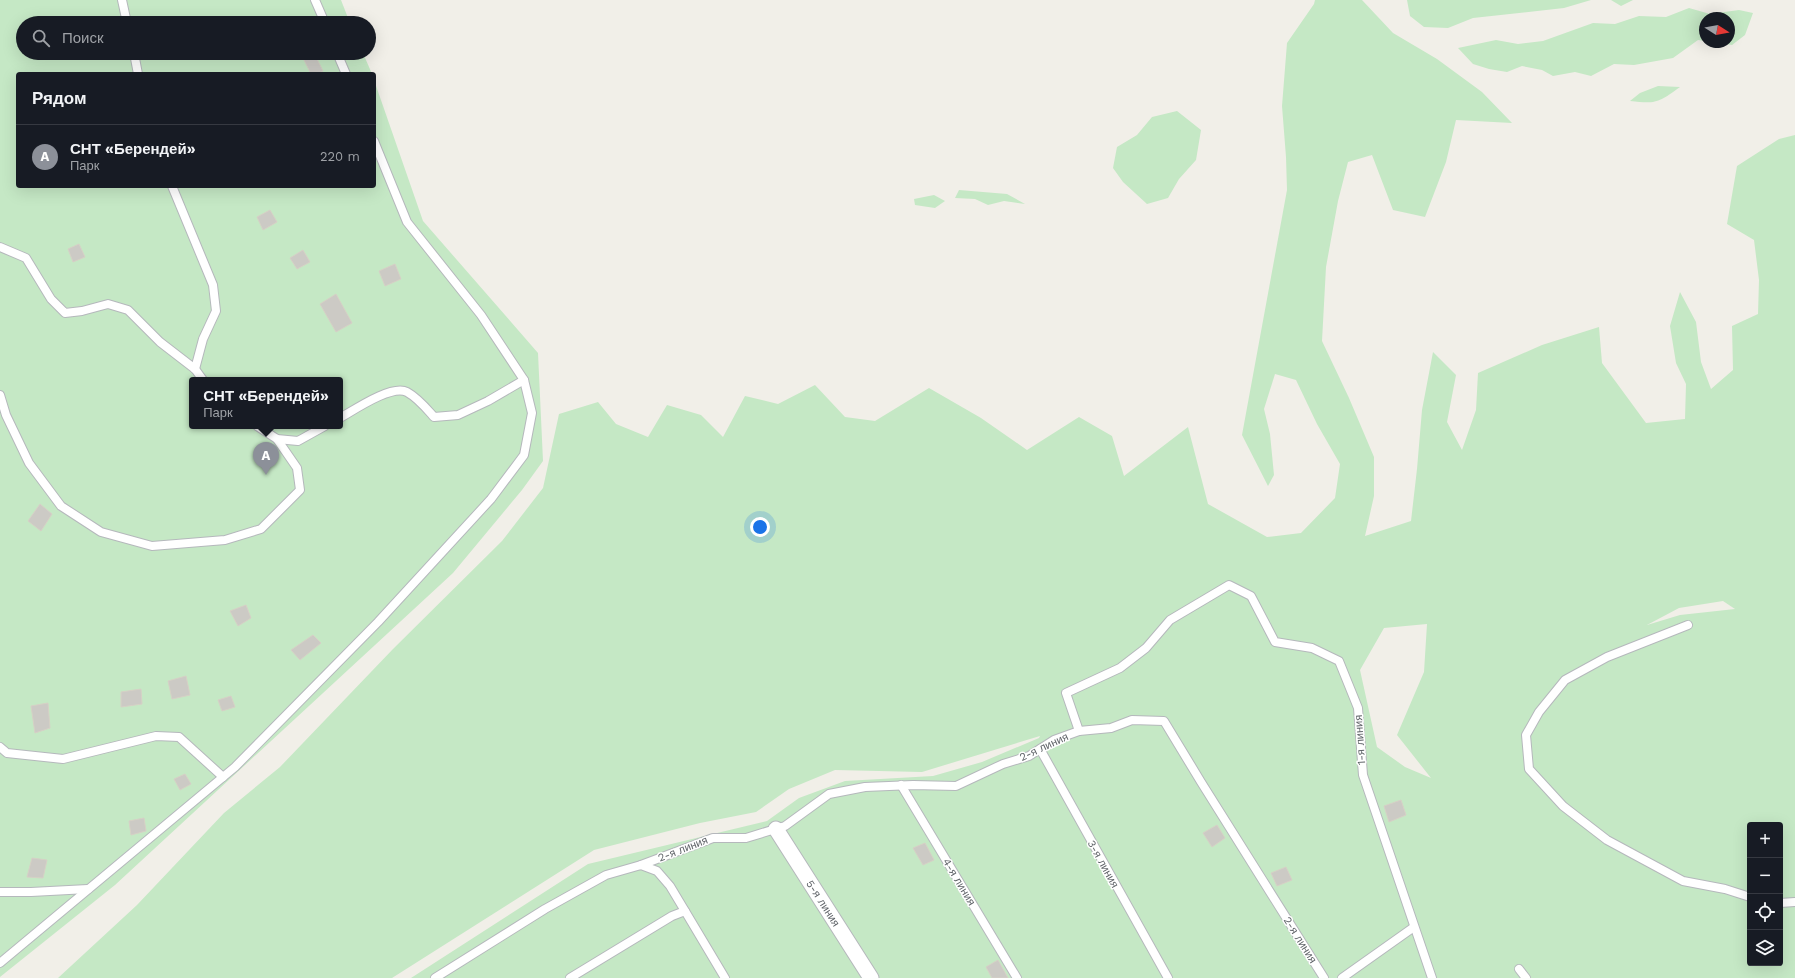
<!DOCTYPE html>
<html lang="ru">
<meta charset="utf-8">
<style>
body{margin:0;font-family:"Work Sans",sans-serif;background:#242831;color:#f1f3f6}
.controls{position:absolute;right:12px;bottom:12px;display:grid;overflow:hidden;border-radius:4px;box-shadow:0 4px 16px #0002}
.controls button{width:36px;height:36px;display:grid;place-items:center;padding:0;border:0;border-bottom:1px solid #363941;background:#171b24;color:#f1f3f6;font:20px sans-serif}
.compass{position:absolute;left:1699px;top:12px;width:36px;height:36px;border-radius:50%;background:#171b24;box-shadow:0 4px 16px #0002;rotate:101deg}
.you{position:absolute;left:760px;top:527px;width:14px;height:14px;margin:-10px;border:3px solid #fff;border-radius:50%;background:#1a73e8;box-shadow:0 0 0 6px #1a73e833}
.badge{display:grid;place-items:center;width:26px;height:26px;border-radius:50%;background:#8c9099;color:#fff;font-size:13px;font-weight:700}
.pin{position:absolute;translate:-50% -33px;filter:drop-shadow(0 1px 2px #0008)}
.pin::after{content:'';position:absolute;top:21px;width:14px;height:12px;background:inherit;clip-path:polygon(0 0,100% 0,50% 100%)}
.popup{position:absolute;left:189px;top:377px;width:154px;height:52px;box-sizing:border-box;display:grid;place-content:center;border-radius:4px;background:#171b24;filter:drop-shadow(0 1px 3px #0005);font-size:13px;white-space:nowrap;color:#9ea1a6}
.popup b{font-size:15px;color:#f1f3f6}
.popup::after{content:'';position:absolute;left:50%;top:100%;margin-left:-8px;border:8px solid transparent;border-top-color:#171b24}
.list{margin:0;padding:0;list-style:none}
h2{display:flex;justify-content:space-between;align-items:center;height:52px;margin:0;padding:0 16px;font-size:17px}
h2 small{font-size:13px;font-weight:400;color:#9ea1a6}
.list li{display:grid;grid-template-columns:26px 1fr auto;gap:12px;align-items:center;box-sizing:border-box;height:64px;padding:0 16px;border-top:1px solid #363941}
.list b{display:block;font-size:15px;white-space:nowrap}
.list p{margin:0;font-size:13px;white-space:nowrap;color:#9ea1a6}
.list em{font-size:13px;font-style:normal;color:#9ea1a6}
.icon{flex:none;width:22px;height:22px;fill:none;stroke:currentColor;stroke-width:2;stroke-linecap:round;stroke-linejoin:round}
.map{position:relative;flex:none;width:1795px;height:978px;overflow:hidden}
.search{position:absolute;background:#171b24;box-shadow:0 4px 16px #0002;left:16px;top:16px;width:360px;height:44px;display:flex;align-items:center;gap:10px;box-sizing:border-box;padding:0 14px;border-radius:22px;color:#9ea1a6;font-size:15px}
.panel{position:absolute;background:#171b24;box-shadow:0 4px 16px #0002;left:16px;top:72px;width:360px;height:116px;border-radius:4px}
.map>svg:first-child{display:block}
</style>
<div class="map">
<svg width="1795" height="978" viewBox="0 0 1795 978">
<rect width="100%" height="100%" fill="#f1efe8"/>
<g fill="#c5e8c5" fill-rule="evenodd">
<path d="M0 0H341L350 23H23V53H363L372 74H18V186H374V80L423 221 538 353 543 461 522 490 453 573 115 885 0 977ZM192 380H340V426H192Z"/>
<path d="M1315 0H1362L1393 33 1437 59 1482 92 1512 123 1456 120 1446 162 1425 217 1393 210 1372 155 1348 162 1338 201 1326 267 1322 341 1349 398 1374 457V496L1365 536 1411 521 1417 469 1422 410 1433 352 1456 375 1447 422 1462 450 1476 410 1478 373 1542 345 1599 327 1602 363 1646 423 1685 419 1686 384 1676 363 1670 326 1680 292 1696 322 1701 362 1711 389 1733 370 1732 326 1758 314 1759 280 1754 240 1727 224 1737 166 1779 139 1795 135V978H411L588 864 767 821 799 798 845 781 933 776 982 762 1039 738 1040 736 922 772 835 770 789 789 756 812 700 823 594 850 392 978H58L137 905 224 813 280 767 393 649 502 541 543 488 559 414 598 402 616 424 648 437 667 405 701 415 723 437 745 396 778 404 815 385 845 417 875 421 929 388 981 418 1027 450 1079 417 1112 436 1124 476 1188 427 1208 504 1267 537 1301 533 1335 498 1340 464 1317 424 1296 380 1275 374 1264 409 1270 434 1274 475 1268 486 1242 435 1287 190 1286 157 1282 106 1287 43 1314 4ZM1723 601 1735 609 1680 615 1647 625 1679 608ZM1427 624 1424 672 1397 735 1431 778 1405 767 1377 747 1360 670 1384 628ZM1750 825H1780V963H1750Z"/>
<polygon points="1407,0 1591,0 1564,8 1473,18 1448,28 1424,27 1410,16"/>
<polygon points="1611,0 1633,0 1621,6"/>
<polygon points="1689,8 1710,14 1739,10 1753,13 1745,35 1732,45 1709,42 1729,42 1729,18 1705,18 1705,41 1698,40 1673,58 1634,65 1614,64 1591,76 1575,72 1553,76 1542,70 1522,66 1507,72 1489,69 1473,64 1458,48 1496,40 1518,44 1543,41 1593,23 1615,24 1639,16 1666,17"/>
<path d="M1658 86 1680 87C1658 103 1656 104 1630 101L1640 93Z"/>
<polygon points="1177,111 1201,130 1196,160 1179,179 1168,198 1147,204 1123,182 1113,168 1117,147 1137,135 1152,117"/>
<polygon points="959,190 1007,194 1025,204 1004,201 988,205 975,199 955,198"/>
<polygon points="934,195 945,201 935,208 915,205 914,199"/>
</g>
<g fill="#cccac5" stroke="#d6d1c6">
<polygon points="315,55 323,71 316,74 311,74 304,60"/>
<polygon points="270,210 277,222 263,230 257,217"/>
<polygon points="79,244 85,257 73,262 68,249"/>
<polygon points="303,250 310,262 297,269 290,258"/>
<polygon points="395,264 401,279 385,286 379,271"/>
<polygon points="336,294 352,323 336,332 320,304"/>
<polygon points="40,504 52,514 41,531 28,521"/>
<polygon points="246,605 251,618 238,626 230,611"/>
<polygon points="313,635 321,643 300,660 291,650"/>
<polygon points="186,676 190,695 172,699 168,681"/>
<polygon points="141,689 142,704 121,707 121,692"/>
<polygon points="231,696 235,707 222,711 218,700"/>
<polygon points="48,703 50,728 35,733 31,706"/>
<polygon points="185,774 191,784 180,790 174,779"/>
<polygon points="1401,800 1406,815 1389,822 1384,806"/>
<polygon points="144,818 146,831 131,835 129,821"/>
<polygon points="1217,825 1225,838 1212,847 1203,833"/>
<polygon points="925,843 934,860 923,865 913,848"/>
<polygon points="32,858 47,860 43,878 27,877"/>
<polygon points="1286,867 1292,880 1277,886 1271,873"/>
<polygon points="998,960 1008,978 992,978 986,967"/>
</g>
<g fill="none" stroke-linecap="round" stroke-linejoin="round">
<g stroke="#b5b8bc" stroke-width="10">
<g id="lane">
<polyline points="122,0 127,23"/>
<polyline points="315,0 325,23"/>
<polyline points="134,53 138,74"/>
<polyline points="337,53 346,74"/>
<polyline points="172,186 213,285 216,311 203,339 195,369"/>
<polyline points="0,247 26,258 51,299 65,313 82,311 108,304 128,310 160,342 195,369 203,380"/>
<polyline points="0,395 6,415 29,463 61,506 101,532 152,546 225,540 261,529 300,490 297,468 277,439"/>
<path d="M340 418C354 410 392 384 407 392 418 398 426 408 434 417L458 415 488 401 524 380"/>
<polyline points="257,426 277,439 298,441 325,426"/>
<polyline points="1688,625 1607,657 1565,680 1539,712 1526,735 1529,769 1563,806 1607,840 1683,881 1725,889 1750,897"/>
<polyline points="1079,731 1066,693 1120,668 1146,648 1170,620 1229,585 1251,596 1275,642 1312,648 1339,661 1358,708 1363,775 1432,978"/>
<polyline points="0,747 7,753 63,759 156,736 179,737 223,777"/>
<polyline points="1040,749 1168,978"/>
<polyline points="901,785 1017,978"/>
<polyline points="641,865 713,838 746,838 785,826 829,794 865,787 913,785 956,786 1003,764 1029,756 1054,740 1079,731 1111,728 1132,720 1164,721 1201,782 1324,978"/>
<polyline points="0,892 31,892 88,889"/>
<polyline points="1780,903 1795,902"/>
<polyline points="0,963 235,767 378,622 491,499 524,455 532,413 524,380 481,315 407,222 374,141"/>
<polyline points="1519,969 1526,978"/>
<polyline points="435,978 545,909 606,875 641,865 657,871 670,886 685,911"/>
<polyline points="570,978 672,916 685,911 725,978"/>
<polyline points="1342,978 1414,927"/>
</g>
</g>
<g stroke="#b5b8bc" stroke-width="17">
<g id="street">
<path id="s1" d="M776 829 871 978"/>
</g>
</g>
<use href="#lane" stroke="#fff" stroke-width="8"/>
<use href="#street" stroke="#fff" stroke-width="15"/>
</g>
<g text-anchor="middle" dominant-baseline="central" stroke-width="3" stroke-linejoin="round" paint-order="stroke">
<g font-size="11" fill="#5f6368" stroke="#fff">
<text transform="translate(1360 740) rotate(-94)">1-я линия</text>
<text transform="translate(1044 747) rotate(-25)">2-я линия</text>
<text transform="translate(683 849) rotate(-21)">2-я линия</text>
<text transform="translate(1103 864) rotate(61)">3-я линия</text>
<text transform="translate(959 882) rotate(59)">4-я линия</text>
<text stroke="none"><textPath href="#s1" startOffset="88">5-я линия</textPath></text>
<text transform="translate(1300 940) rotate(58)">2-я линия</text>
</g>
</g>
</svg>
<div class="controls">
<button>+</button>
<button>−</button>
<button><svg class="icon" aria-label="locate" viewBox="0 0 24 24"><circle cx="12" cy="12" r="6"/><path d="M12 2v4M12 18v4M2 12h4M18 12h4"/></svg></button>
<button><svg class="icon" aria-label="layers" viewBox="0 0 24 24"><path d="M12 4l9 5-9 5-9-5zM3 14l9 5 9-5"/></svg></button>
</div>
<svg class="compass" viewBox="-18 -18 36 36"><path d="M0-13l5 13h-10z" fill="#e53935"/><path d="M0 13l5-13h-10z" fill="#9ea1a6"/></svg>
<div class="you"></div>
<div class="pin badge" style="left:266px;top:475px">A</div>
<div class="popup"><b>СНТ «Берендей»</b>Парк</div>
<div class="search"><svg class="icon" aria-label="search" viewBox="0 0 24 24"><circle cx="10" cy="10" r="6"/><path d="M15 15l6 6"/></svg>Поиск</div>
<section class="panel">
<h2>Рядом<small></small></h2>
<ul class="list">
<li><span class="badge">A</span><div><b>СНТ «Берендей»</b><p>Парк</p></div><em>220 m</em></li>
</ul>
</section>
</div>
